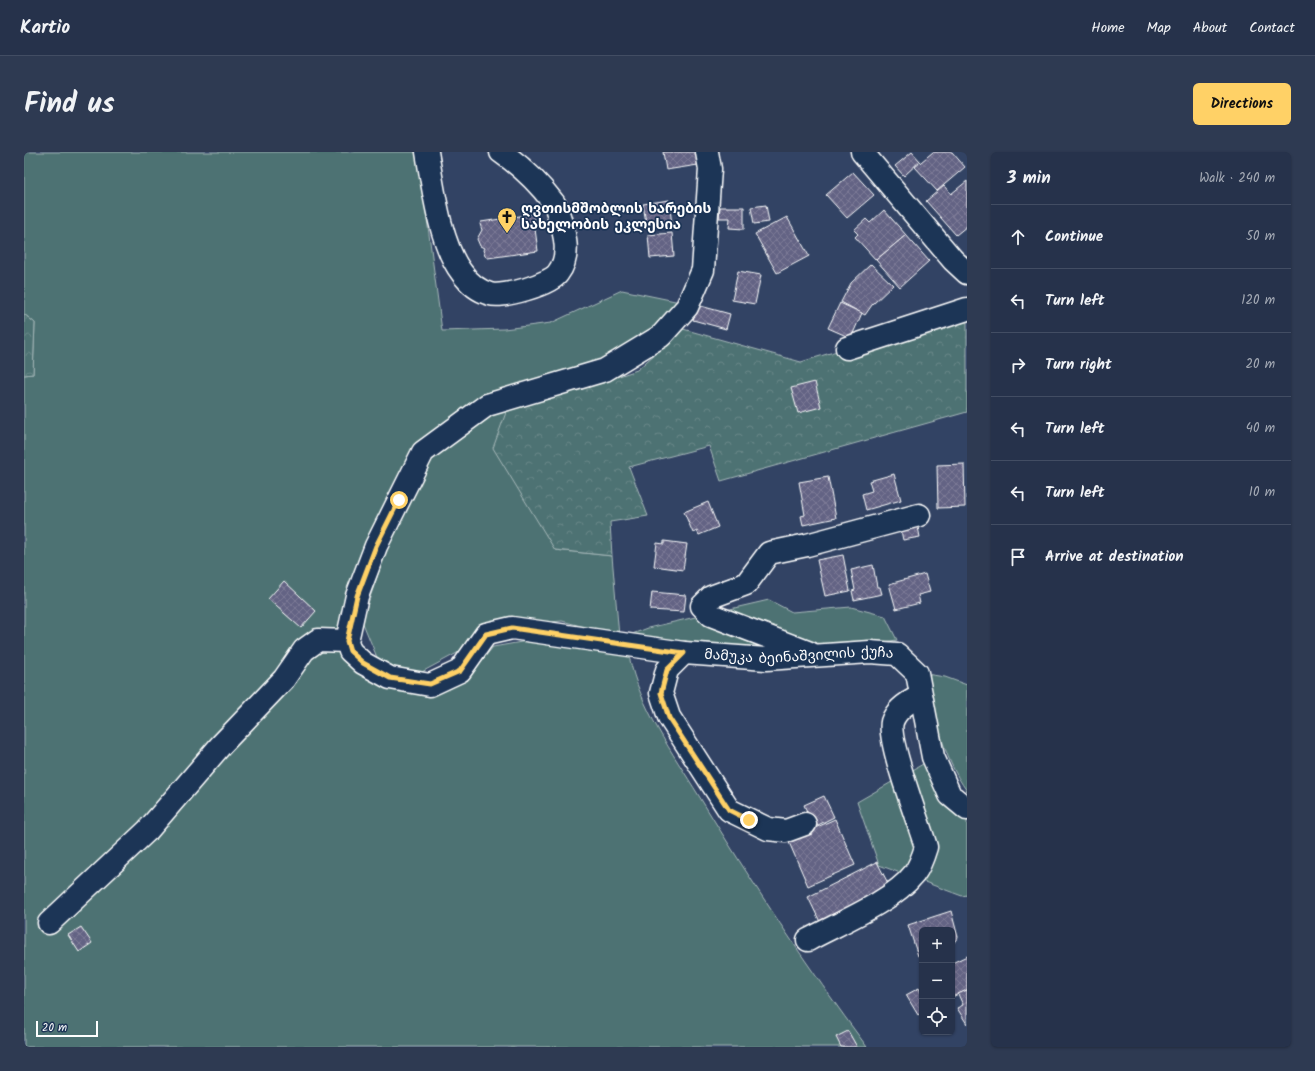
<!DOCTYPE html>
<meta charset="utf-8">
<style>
body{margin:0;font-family:Kalam,"Noto Sans Georgian",sans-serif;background:#2e3a52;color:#f1f3f6}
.controls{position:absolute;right:12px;bottom:12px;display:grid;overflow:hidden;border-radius:6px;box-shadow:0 1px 3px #0004}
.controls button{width:36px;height:36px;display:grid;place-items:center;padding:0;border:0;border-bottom:1px solid #424d63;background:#26324b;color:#f1f3f6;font:20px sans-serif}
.scale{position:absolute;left:12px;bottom:10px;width:62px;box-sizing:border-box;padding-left:4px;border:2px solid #fff;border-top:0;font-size:11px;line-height:14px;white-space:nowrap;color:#fff;-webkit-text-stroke:3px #1d3557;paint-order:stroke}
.stop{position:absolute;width:12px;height:12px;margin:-9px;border:3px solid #ffd166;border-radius:50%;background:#fff}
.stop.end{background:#ffd166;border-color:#fff;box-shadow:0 1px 4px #0008}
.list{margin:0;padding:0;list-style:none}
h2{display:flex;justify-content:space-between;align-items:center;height:52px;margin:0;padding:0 16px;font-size:17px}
h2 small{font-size:13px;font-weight:400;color:#a4aab5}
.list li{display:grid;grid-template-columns:26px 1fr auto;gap:12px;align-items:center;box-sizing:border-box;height:64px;padding:0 16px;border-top:1px solid #424d63}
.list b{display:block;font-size:15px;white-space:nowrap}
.list em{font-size:13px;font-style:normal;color:#a4aab5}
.icon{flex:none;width:22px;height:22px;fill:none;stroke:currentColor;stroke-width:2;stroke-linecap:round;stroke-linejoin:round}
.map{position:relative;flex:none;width:943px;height:895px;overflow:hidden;border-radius:6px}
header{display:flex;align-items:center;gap:24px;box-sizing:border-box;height:56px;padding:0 20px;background:#26324b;border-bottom:1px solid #424d63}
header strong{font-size:19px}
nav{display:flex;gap:22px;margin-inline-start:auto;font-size:14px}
.intro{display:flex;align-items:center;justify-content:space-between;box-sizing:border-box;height:96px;padding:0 24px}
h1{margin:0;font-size:28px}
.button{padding:10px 18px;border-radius:6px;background:#ffd166;color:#111;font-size:14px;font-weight:700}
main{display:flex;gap:24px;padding:0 24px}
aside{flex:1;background:#26324b;border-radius:6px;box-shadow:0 1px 3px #0004}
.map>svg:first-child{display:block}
</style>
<header>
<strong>Kartio</strong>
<nav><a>Home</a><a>Map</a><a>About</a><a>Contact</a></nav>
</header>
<div class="intro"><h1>Find us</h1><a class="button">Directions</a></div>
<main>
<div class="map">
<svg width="943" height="895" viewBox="0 0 943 895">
<defs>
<pattern id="forest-crowns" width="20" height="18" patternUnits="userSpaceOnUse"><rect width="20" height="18" fill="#4e7273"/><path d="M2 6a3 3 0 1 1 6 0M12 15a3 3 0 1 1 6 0" fill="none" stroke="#698788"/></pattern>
<pattern id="building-cross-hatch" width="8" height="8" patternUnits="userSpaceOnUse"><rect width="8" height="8" fill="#646384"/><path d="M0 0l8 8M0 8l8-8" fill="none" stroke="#7b7a96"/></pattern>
</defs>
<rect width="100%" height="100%" fill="#324364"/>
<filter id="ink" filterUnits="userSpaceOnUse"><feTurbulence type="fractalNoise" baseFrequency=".025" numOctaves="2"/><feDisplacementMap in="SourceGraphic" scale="8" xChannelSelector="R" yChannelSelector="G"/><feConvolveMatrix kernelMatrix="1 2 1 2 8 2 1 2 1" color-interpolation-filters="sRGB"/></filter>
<g filter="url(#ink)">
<g fill="#4e7273" stroke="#a6b8b9">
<path d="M0 0H394L418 179 480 177 527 171 598 138 656 150 631 181 580 214 509 237 392 299 323 489 402 538 442 528 469 495 509 488 605 504C616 556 648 600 675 644 728 731 782 813 843 895H0V223L9 222 11 171 0 162Z"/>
<polygon points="484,255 531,398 588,404 595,484 538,469 464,475 448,493 394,522 357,515 338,469 370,375 404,302 432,281"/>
<polygon points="745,448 768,460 827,455 861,464 873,488 797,499 732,499 603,484 624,476"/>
<path d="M902 522 921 525 943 533V639C918 605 911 562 902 522Z"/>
<polygon points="906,608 943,666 943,743 938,744 855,713 833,650"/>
</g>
<g fill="url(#forest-crowns)" stroke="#a6b8b9">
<polygon points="943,159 943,260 697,329 685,294 605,315 624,364 586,370 588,404 531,398 469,296 484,255 548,240 613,218 659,177 777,210"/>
<polygon points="0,162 11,171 9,222 0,223"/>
</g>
<g fill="url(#building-cross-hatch)" stroke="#fff">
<polygon points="639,0 672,0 674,13 642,18"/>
<polygon points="888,0 896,9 880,24 871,14"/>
<polygon points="909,0 928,0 941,15 913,39 891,15"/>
<polygon points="829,20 850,43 823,66 802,43"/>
<polygon points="943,29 943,74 932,83 902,49 920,34 927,42"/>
<polygon points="645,48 648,73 623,77 619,52"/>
<polygon points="742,53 745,70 730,72 727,55"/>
<polygon points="696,55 720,55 720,77 705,76 706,66 695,66"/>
<polygon points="860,58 882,83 852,108 831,85 834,82 830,78 842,67 846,71"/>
<polygon points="509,62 514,99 464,106 461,104 459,98 460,96 456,94 453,87 458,78 456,72 457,70"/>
<polygon points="763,65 785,104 753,121 731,82"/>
<polygon points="648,81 650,104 626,106 624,83"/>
<polygon points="882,83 905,109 876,135 852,108"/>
<polygon points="847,112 869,133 848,153 841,163 817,150 827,131"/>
<polygon points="714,119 737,123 731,152 708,148"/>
<polygon points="816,151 838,161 827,186 804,176"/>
<polygon points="673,153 706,162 702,177 669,168"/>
<polygon points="791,230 797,255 774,261 767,236"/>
<polygon points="940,312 941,355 914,356 913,313"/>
<polygon points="870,322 877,348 842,358 838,342 848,339 845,329"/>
<polygon points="804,325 812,366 779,373 777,364 781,363 775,330"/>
<polygon points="684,350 694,375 675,383 673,379 669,381 660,360"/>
<polygon points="893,370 896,385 879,388 876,374"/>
<polygon points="640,389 663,392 659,418 630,414 633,391 640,392"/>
<polygon points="819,403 826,439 801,444 793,408"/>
<polygon points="849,413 853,435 856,435 858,442 830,448 828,439 831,438 827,418"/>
<polygon points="901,422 906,440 894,443 896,451 872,457 865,432"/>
<polygon points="260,429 292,459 277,476 244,447"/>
<polygon points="628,440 662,443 660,460 626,458"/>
<polygon points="800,644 810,665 790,675 780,653"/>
<polygon points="811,667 831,713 784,734 764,688"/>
<polygon points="853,710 867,737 797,772 784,745"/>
<polygon points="927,759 934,785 928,793 928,778 898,778 898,803 894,804 884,773"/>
<polygon points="57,775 68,791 55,800 44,783"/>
<polygon points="943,804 943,838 928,845 928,811"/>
<polygon points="895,836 897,840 898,839 898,860 894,863 882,843"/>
<polygon points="943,838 943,872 933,856 939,853 934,842"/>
<polygon points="824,879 833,895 817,895 812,885"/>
</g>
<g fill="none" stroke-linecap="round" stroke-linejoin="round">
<g stroke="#fff" stroke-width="25">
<g id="minor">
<path d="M403 0C409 35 416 93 438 121 445 131 455 139 466 142 479 146 527 132 534 121 547 104 541 82 535 64 533 59 532 53 529 50 514 30 497 14 477 0"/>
<path id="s1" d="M683 0 686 17 679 118 663 155 637 184 581 218 463 253 399 300 352 394 333 444 323 489 326 499 339 511 366 526 406 533 436 519 462 482 488 476 660 501 742 507 846 500 873 502 893 521 909 605 926 643 943 657"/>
<polyline points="838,0 929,108 943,121"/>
<polyline points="823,196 943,157"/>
<polyline points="660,501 643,518 637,541 645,565 705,658 744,677 762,679 781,672"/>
<polyline points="786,501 687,463 678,454 687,445 722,432 745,401 783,393 895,363"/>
<polyline points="25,771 124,678 197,593 260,527 280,498 294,488 323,489"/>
<path d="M784 788C815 771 868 750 890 722 896 714 899 705 902 695 895 671 863 589 868 570 872 557 886 549 897 544"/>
</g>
</g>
<use href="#minor" stroke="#1d3557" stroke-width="22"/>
</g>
</g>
<g fill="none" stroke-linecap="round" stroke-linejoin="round" filter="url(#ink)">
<polyline stroke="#ffd166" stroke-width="5" points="375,348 352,394 333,444 323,489 326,499 339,511 366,526 406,532 436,519 462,482 488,476 660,501 643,518 637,541 645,566 705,658 725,668"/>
</g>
<defs>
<g id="church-pin" transform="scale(1)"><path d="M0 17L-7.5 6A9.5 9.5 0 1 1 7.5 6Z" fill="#ffd166" stroke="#1d3557"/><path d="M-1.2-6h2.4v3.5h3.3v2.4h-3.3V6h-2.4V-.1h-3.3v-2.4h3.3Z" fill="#111"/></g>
</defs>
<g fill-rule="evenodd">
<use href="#church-pin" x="483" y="65"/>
</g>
<g text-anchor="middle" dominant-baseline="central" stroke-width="3.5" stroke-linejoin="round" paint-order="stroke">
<g font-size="14" font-weight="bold" fill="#fff" stroke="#1d3557" text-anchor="start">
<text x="497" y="57">ღვთისმშობლის ხარების<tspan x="497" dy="16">სახელობის ეკლესია</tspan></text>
</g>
<g font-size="14" fill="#fff" stroke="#1d3557">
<text stroke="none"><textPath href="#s1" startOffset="1164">მამუკა ბეინაშვილის ქუჩა</textPath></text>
</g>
</g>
</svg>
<div class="controls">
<button>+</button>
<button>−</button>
<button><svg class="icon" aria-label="locate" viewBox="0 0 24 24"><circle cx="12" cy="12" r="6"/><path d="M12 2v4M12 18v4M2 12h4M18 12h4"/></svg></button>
</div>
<div class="scale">20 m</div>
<div class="stop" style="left:375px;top:348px"></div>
<div class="stop end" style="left:725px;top:668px"></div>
</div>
<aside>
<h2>3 min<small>Walk · 240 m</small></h2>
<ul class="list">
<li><svg class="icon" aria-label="ahead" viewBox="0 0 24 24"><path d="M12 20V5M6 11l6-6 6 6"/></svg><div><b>Continue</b></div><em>50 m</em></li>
<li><svg class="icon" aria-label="left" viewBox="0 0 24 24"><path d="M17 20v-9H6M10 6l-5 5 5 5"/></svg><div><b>Turn left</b></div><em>120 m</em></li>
<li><svg class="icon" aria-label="right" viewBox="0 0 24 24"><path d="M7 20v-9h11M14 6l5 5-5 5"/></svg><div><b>Turn right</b></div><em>20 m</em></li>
<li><svg class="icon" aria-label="left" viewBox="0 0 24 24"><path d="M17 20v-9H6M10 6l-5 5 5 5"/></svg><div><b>Turn left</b></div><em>40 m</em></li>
<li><svg class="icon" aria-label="left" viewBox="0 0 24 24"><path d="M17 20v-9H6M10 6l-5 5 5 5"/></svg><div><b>Turn left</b></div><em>10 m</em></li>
<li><svg class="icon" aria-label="arrive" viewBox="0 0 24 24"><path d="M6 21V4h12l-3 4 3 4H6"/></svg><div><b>Arrive at destination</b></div></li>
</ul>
</aside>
</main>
